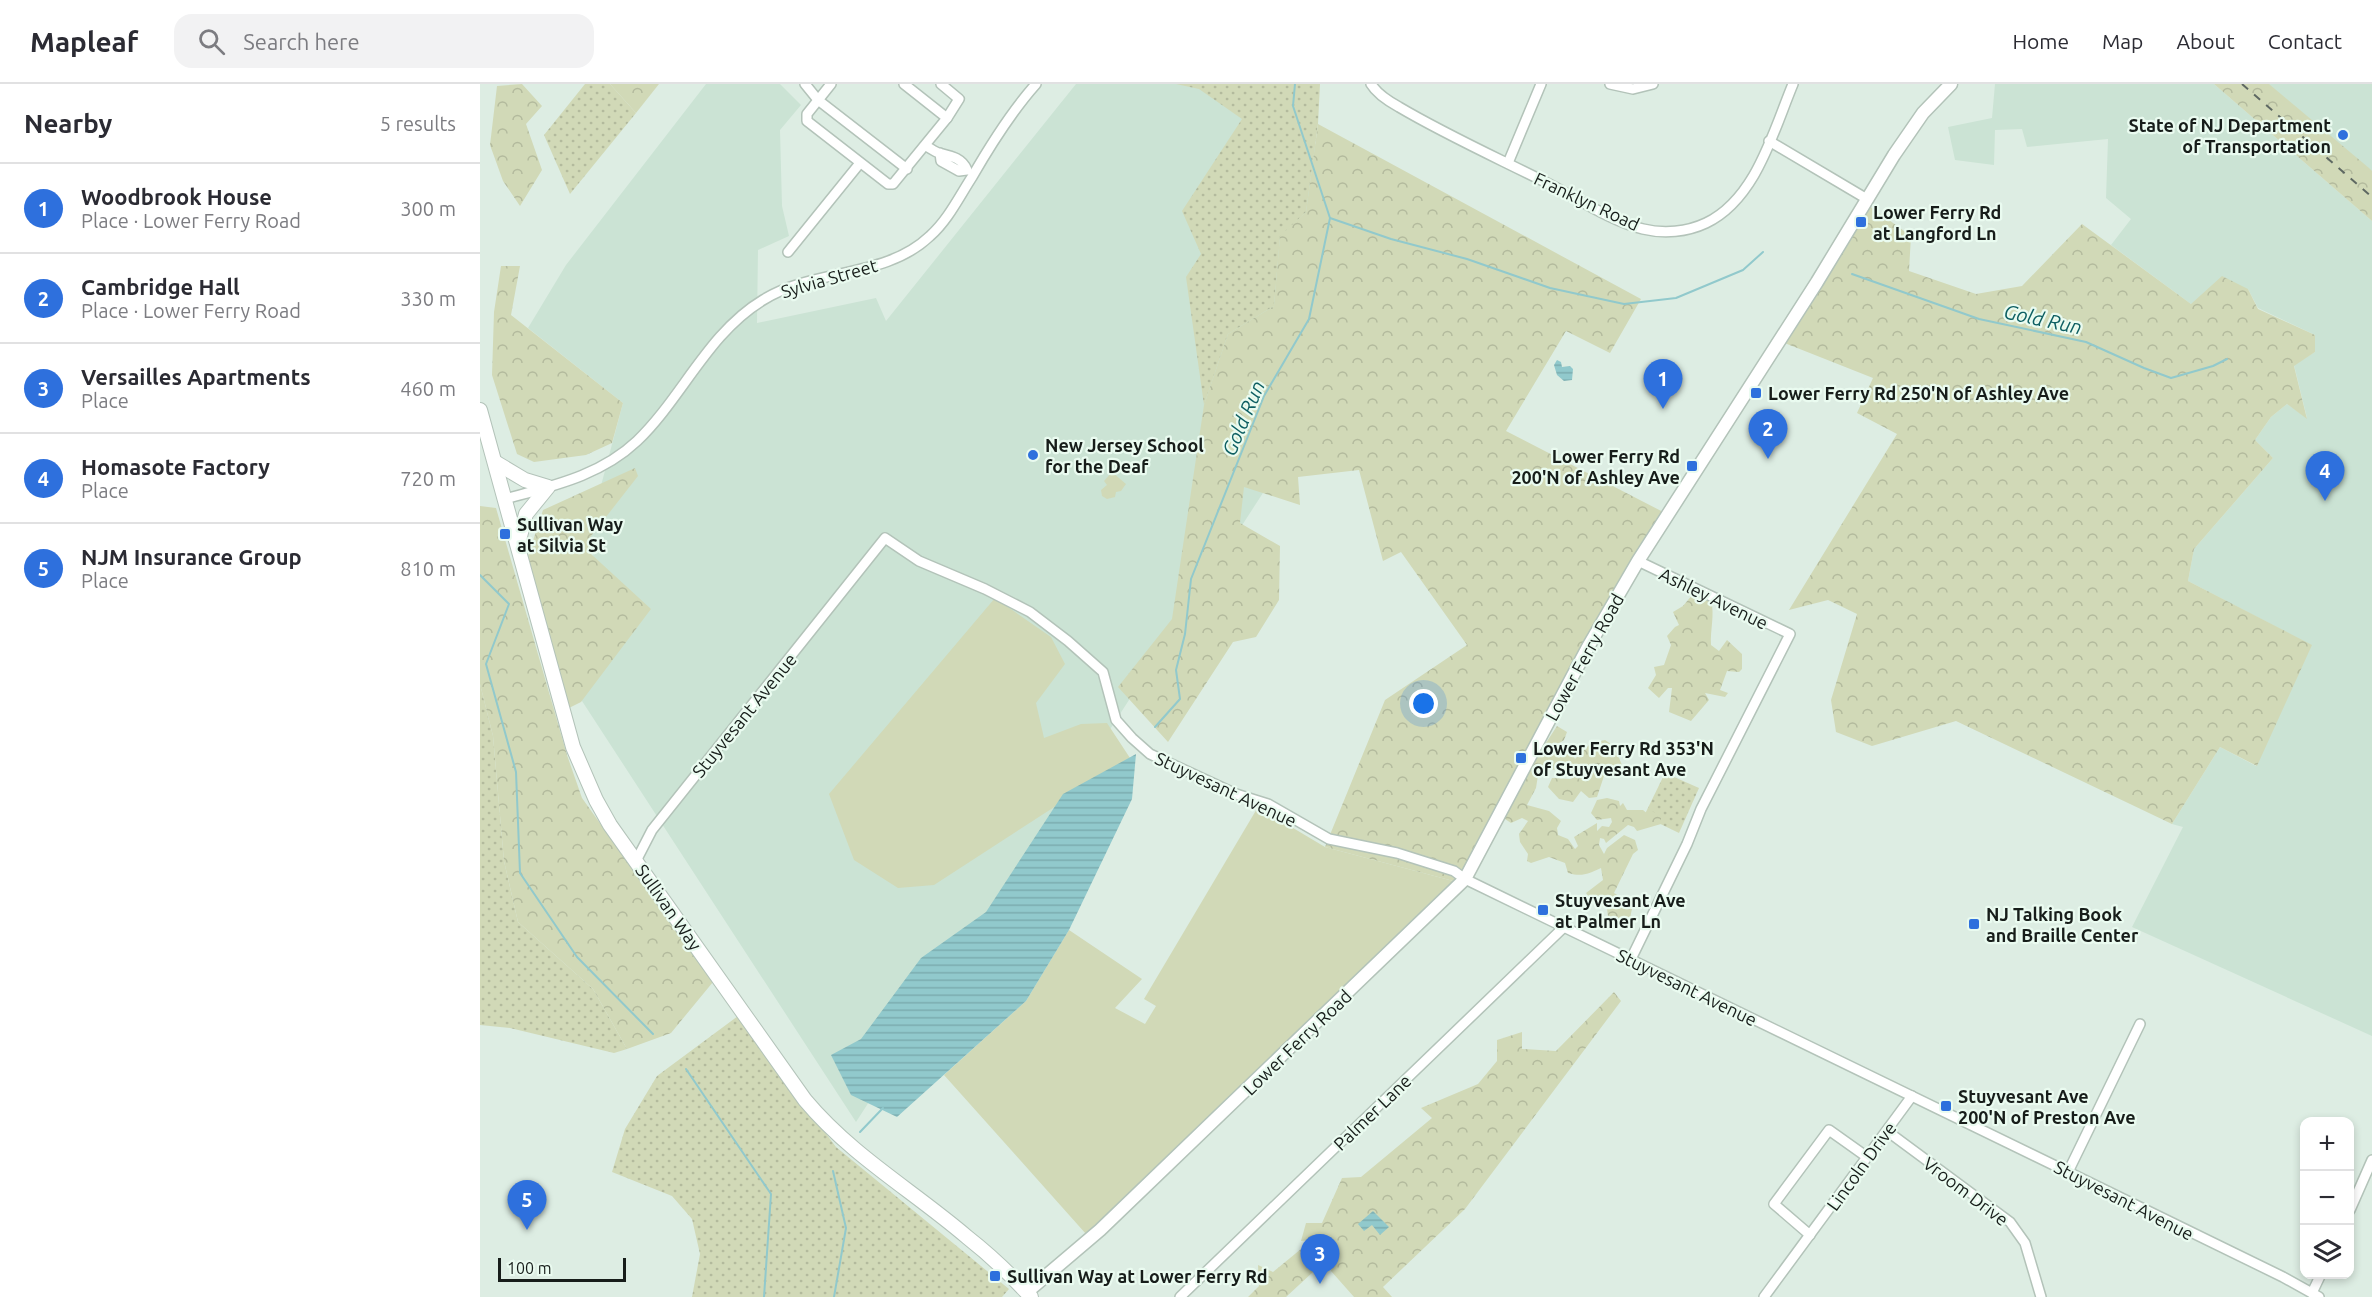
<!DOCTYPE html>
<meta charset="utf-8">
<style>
body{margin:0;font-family:Ubuntu,sans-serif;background:#f2f2f3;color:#2b2b33}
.controls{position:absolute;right:18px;bottom:18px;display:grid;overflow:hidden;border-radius:12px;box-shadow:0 3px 9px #0003}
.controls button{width:54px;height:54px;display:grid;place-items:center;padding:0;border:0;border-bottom:2px solid #e1e1e2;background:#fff;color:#2b2b33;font:30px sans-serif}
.scale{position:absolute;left:18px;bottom:15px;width:128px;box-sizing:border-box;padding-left:6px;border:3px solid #171d1a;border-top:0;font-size:16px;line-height:21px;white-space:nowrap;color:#171d1a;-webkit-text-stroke:4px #eafbf0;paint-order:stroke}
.you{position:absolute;left:944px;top:620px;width:21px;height:21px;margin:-15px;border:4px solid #fff;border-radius:50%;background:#1a73e8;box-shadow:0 0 0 9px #1a73e833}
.badge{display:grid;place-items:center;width:39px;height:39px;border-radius:50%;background:#2e70dd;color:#fff;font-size:20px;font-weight:700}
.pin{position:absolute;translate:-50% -50px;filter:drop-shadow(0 2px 3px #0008)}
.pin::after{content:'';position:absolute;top:32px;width:21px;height:18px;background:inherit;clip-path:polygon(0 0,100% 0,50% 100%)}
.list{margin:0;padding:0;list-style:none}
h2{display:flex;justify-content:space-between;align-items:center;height:78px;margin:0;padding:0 24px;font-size:26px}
h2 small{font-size:20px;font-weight:400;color:#7c7c81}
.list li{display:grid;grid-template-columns:39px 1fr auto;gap:18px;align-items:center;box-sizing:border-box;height:90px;padding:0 24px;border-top:2px solid #e1e1e2}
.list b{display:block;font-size:22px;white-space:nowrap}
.list p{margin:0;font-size:20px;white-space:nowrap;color:#7c7c81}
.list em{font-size:20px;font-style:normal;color:#7c7c81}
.icon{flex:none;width:33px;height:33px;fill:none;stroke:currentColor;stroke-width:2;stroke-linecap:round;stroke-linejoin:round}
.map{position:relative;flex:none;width:1892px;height:1213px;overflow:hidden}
header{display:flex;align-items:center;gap:36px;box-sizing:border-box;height:84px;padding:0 30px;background:#fff;border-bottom:2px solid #e1e1e2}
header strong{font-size:28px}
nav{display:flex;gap:33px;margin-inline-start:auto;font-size:21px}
.search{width:420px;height:54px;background:#f2f2f3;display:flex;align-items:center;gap:15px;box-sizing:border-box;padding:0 21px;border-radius:18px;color:#7c7c81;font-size:22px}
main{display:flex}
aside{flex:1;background:#fff}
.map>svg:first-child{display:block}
</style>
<header>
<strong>Mapleaf</strong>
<div class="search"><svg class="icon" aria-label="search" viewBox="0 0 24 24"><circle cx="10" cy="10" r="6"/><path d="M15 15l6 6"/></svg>Search here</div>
<nav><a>Home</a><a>Map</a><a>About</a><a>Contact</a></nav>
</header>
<main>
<aside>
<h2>Nearby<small>5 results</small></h2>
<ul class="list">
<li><span class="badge">1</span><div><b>Woodbrook House</b><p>Place · Lower Ferry Road</p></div><em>300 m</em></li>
<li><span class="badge">2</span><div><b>Cambridge Hall</b><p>Place · Lower Ferry Road</p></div><em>330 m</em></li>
<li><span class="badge">3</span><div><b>Versailles Apartments</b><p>Place</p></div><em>460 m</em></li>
<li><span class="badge">4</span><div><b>Homasote Factory</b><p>Place</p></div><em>720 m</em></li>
<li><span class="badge">5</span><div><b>NJM Insurance Group</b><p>Place</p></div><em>810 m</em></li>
</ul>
</aside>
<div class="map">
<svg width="1892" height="1213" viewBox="0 0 1892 1213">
<defs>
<pattern id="grass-dots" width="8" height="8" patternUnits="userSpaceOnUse" patternTransform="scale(1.5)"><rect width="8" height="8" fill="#d1d9b7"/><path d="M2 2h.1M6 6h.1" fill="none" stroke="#b3ba9d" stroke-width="1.8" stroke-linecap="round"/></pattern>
<pattern id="forest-crowns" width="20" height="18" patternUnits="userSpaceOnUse" patternTransform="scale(1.5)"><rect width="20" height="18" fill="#d1d9b7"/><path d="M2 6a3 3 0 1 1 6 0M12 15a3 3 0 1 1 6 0" fill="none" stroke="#b3ba9d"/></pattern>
<pattern id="water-rules" width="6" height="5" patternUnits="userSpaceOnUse" patternTransform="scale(1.5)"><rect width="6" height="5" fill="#91c9cc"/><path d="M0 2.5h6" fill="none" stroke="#7cacaf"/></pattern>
</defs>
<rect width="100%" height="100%" fill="#ddede3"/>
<g fill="#cbe3d4">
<polygon points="226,0 300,0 321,21 300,46 302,122 309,152 278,166 277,239 396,214 406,237 596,0 717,0 966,126 376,1038 102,617 116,477 106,458 143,319 48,244 86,181"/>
<polygon points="1515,0 1734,0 1892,137 1892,952 1652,843 1703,743 1692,740 1740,663 1776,682 1831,561 1708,497 1714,465 1793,374 1775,356 1791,333 1807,320 1827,334 1814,281 1835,268 1835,251 1778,224 1768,205 1711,220 1631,161 1651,135 1626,114 1628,55 1547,63 1542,45 1515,46 1514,81 1475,76 1468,43 1512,34"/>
<polygon points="1774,0 1892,0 1892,101"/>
</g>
<g fill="url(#grass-dots)">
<polygon points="105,0 130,0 156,29 90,110 64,51"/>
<polygon points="696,0 840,0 838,40 826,128 800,153 794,222 748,250 724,321 706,193 721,170 702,127 762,35 719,5"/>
<polygon points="0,600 13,652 24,777 38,838 113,905 147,965 134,969 30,944 0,941"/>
<polygon points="1185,689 1219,704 1199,749 1164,732"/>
<polygon points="258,932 356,1063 529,1205 522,1213 212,1213 220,1170 212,1135 192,1112 132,1088 145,1045 177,992"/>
</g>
<g fill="url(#forest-crowns)">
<polygon points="42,0 62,22 46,40 62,86 40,122 23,97 10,61 17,2"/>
<polygon points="130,0 179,0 156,29"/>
<polygon points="1734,0 1789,0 1889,84 1892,87 1892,137"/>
<polygon points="838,40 1161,215 1130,269 1086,247 1026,347 1189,431 977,798 845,763 905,616 987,561 921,468 903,477 879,386 818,393 820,421 764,403 760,439 800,462 799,516 776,553 753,558 688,658 638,603 692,535 724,321 748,250 794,222 800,152 826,128"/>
<polygon points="1384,118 1431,152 1429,187 1496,210 1542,202 1602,140 1711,220 1742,192 1768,205 1778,225 1835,251 1835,268 1814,282 1827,335 1807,320 1791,333 1775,356 1793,374 1714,465 1708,497 1832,561 1777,682 1740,663 1692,740 1476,637 1392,662 1356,648 1351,616 1377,530 1348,516 1309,526 1417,350 1377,329 1393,294 1302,258"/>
<polygon points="21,182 40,182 31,231 143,319 132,359 106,371 54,378 37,370 12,291 14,228"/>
<polygon points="155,384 158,392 108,456 110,469 171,525 101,618 87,625 48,472 63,426"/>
<polygon points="0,422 16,424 87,671 102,714 233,898 191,949 147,965 113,905 38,838 24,777 13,652 0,600"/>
<path d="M1213 510 1231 516C1235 531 1230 546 1231 561L1239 567 1247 556 1262 570V585L1259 588 1247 587 1240 606 1248 609 1245 613 1225 609 1229 616 1211 637 1189 628 1192 604H1188L1179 614 1168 604 1176 591 1174 583 1184 581 1191 561 1187 552 1195 543 1199 541 1193 528 1203 522Z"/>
<path d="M1077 642 1087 648 1084 656 1074 663 1075 670 1079 674 1086 666 1092 669 1095 675 1110 660 1125 656 1134 662 1142 681 1136 686H1126L1117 713 1109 714 1101 707 1093 718 1079 715 1068 703 1072 694 1090 695 1094 693 1083 684 1072 686 1059 685 1056 704 1047 721 1069 727 1081 737 1077 744 1078 751 1088 755 1095 765 1098 762 1094 753 1117 739V747L1122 742 1129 743 1132 738 1131 734 1117 736 1111 729 1117 716 1127 714 1139 717 1140 722 1143 719 1147 726H1163L1169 731 1171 727 1181 731V740L1157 747 1154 743 1148 741 1126 759 1124 755 1120 754 1119 761 1124 770 1127 764 1144 751 1155 756 1158 766 1153 770 1134 809 1153 820 1149 839H1135L1133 844 1126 843 1124 836 1128 833 1127 824 1113 819 1106 809 1123 796 1121 784C1108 790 1102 793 1088 789L1085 779 1069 773 1051 779 1047 777 1048 770 1040 758 1039 750 1048 737 1042 734 1031 739 1019 731Z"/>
<polygon points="1134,908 1141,917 985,1125 903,1203 912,1213 874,1213 851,1187 852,1182 846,1176 806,1213 768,1213 779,1202 778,1181 793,1188 832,1156 821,1157 826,1139 842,1139 862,1094 881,1093 952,1034 941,1024 998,1000 1017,977 1017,956 1042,948 1042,965 1076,967"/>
</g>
<g fill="#d1d9b7">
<polygon points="632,388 646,400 641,407 636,408 635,413 627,415 622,412 621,406 627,401 624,397"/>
<polygon points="515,514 571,553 585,580 556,619 564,654 601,640 627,639 650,674 454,801 418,804 374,776 349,710"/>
<polygon points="778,723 845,763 977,798 890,890 606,1150 464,991 546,917 589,846 662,895 635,924 665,940 676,922 664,915"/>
</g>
<g fill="url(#water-rules)">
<polygon points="1077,276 1081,278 1082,283 1090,282 1093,285 1092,296 1084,297 1077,291 1074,281"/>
<polygon points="656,670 652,715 589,846 546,917 417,1033 371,1011 351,971 381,955 441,874 506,828 583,710"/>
<polygon points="893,1127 909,1143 900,1151 892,1141 884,1147 878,1140"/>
</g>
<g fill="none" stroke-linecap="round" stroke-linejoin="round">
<g stroke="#91c9cc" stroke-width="2">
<polyline points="850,134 911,155 987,175 1070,204 1144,220 1196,214 1263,186 1283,168"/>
<polyline points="1372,190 1499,235 1606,258 1664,284 1691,294 1733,282 1747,275"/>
<polyline points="0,491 29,520 6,580 36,688 40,789 97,873 173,950"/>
<polyline points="675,643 700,615 696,586 705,550 711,495 784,312 829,235 850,134 813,22 815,0"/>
<polyline points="206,985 291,1110 284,1213"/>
<polyline points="380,1048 403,1024"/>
<polyline points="353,1087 366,1144 354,1213"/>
</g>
<g stroke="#b3c3b9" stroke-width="12">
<g id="minor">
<polyline points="325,0 338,16 427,85"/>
<polyline points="351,0 327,30 327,37 408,100 413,100 467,34 424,0"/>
<polyline points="461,0 479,15 467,34"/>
<path d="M891 0C897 10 908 17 919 23 968 52 1022 76 1073 102 1100 116 1133 138 1163 145 1184 150 1207 148 1226 139 1276 115 1293 48 1313 0"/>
<polyline points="1130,0 1153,5 1173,0"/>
<polyline points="1289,57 1387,115"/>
<path d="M446 62C450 64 455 68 459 69 471 72 482 74 487 86L479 87 461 77 460 69"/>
<polyline points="1028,79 1061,0"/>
<polyline points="308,168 380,79"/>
<path d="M25 415C72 402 120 392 157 357 202 314 228 249 283 216 334 184 405 195 450 152 468 136 479 113 492 93 511 60 531 28 556 0"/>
<polyline points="156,777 172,746 405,454 439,477 505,505 550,528 588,557 623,588 636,636 652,654 670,670 756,710 788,720 849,755 917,769 974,787 985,795 1588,1088 1803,1193 1839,1213"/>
<polyline points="1151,875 1207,760 1221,725 1310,550 1158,477"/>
<polyline points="1407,1047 1530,1138 1545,1159 1561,1213"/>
<polyline points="1588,1088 1660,940"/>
<polyline points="1870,1126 1892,1076"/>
<polyline points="1330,1151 1294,1120 1349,1046 1387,1073"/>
<polyline points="1832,1209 1841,1190"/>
<polyline points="700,1213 1084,843"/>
<polyline points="1284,1213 1432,1012"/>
</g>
</g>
<g stroke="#b3c3b9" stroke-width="15">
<polyline id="tertiary" points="547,1208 620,1146 985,795 1108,563 1158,477 1337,198 1414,71 1443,29 1471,0"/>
</g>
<g stroke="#b3c3b9" stroke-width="16">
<g id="secondary">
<path d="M0 326 93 663 116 716 130 741 325 1016C372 1072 432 1106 487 1153 510 1171 532 1192 551 1213"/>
<polyline points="15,378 45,396 68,403 46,430 39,456"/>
</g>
</g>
<use href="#minor" stroke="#fff" stroke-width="9"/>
<use href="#tertiary" stroke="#fff" stroke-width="12"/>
<use href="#secondary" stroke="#fff" stroke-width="14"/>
<polyline stroke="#5e6862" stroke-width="2" stroke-dasharray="8 8" stroke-linecap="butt" points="1762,0 1892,113"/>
</g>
<g fill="#2e70dd" stroke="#eafbf0" stroke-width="2">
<circle cx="1863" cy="51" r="6"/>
<rect x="1375" y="132" width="12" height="12" rx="3"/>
<rect x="1270" y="303" width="12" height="12" rx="3"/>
<circle cx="553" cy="371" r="6"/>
<rect x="1206" y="376" width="12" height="12" rx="3"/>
<rect x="19" y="444" width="12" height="12" rx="3"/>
<rect x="1035" y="668" width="12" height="12" rx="3"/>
<rect x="1057" y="820" width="12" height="12" rx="3"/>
<rect x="1488" y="834" width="12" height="12" rx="3"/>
<rect x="1460" y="1016" width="12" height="12" rx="3"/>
<rect x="509" y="1186" width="12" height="12" rx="3"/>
</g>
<g text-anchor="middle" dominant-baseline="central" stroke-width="4.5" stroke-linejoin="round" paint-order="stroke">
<g font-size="18" font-weight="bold" fill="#171d1a" stroke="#eafbf0" text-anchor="start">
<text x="1851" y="41" text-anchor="end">State of NJ Department<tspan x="1851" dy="21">of Transportation</tspan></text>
<text x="1393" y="128">Lower Ferry Rd<tspan x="1393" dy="21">at Langford Ln</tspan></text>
<text x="1288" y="309">Lower Ferry Rd 250'N of Ashley Ave</text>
<text x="565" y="361">New Jersey School<tspan x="565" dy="21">for the Deaf</tspan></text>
<text x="1200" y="372" text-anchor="end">Lower Ferry Rd<tspan x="1200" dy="21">200'N of Ashley Ave</tspan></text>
<text x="37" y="440">Sullivan Way<tspan x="37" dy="21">at Silvia St</tspan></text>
<text x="1053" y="664">Lower Ferry Rd 353'N<tspan x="1053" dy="21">of Stuyvesant Ave</tspan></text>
<text x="1075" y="816">Stuyvesant Ave<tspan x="1075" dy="21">at Palmer Ln</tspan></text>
<text x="1506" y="830">NJ Talking Book<tspan x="1506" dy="21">and Braille Center</tspan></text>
<text x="1478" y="1012">Stuyvesant Ave<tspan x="1478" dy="21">200'N of Preston Ave</tspan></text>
<text x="527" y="1192">Sullivan Way at Lower Ferry Rd</text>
</g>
<g font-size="18" fill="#171d1a" stroke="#eafbf0">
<text transform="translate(1107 117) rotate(25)">Franklyn Road</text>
<text transform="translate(349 194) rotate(-16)">Sylvia Street</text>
<text transform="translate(1234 514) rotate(26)">Ashley Avenue</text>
<text transform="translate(1104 573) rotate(-61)">Lower Ferry Road</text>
<text transform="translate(264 631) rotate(-51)">Stuyvesant Avenue</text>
<text transform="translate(746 705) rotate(25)">Stuyvesant Avenue</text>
<text transform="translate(189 823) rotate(55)">Sullivan Way</text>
<text transform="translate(1207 903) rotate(26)">Stuyvesant Avenue</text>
<text transform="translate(817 958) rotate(-44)">Lower Ferry Road</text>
<text transform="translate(892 1028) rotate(-44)">Palmer Lane</text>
<text transform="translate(1381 1082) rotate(-54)">Lincoln Drive</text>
<text transform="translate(1486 1107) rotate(37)">Vroom Drive</text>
<text transform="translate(1644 1116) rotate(27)">Stuyvesant Avenue</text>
</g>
<g font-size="20" font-style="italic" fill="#0e5f62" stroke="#eafbf0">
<text transform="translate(1563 235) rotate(12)">Gold Run</text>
<text transform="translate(763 334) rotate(-67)">Gold Run</text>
</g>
</g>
</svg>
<div class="controls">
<button>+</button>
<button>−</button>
<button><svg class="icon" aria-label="layers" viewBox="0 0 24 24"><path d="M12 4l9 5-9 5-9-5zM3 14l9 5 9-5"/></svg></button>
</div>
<div class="scale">100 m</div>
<div class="you"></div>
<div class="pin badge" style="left:1183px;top:325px">1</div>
<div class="pin badge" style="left:1288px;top:375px">2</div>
<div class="pin badge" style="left:840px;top:1200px">3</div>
<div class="pin badge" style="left:1845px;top:417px">4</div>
<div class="pin badge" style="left:47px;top:1146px">5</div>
</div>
</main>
